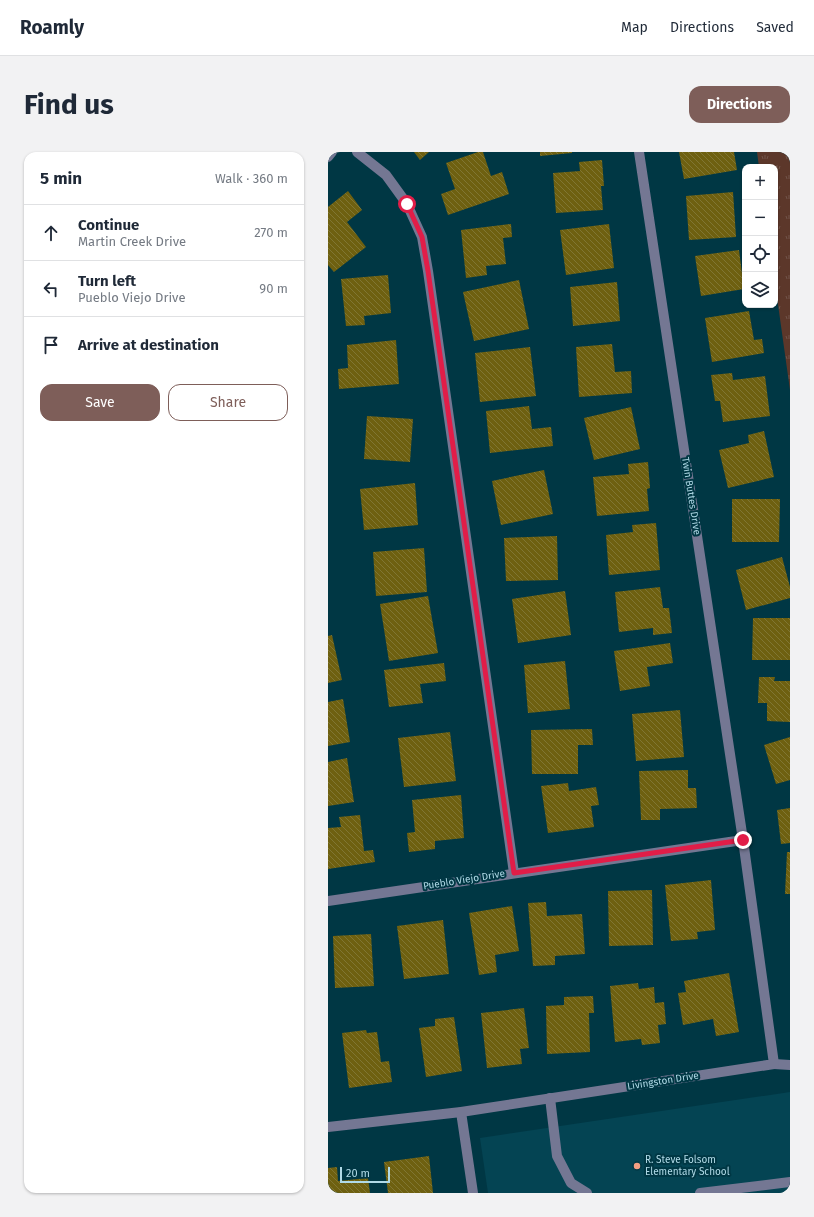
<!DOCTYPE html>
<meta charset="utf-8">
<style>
body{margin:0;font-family:"Fira Sans",sans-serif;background:#f2f2f3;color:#1f2937}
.controls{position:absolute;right:12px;top:12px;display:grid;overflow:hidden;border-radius:8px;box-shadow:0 1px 3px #0004}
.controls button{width:36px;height:36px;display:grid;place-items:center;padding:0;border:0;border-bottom:1px solid #e0e1e3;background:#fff;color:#1f2937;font:20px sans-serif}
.scale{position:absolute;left:12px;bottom:10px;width:50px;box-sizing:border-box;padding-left:4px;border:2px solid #b0dae7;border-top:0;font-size:11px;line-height:14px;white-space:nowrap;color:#b0dae7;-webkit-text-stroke:3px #003744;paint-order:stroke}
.stop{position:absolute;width:12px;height:12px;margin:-9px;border:3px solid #e11d48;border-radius:50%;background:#fff}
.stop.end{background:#e11d48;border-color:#fff;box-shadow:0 1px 4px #0008}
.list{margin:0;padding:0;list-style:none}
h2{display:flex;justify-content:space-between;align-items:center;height:52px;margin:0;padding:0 16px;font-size:17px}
h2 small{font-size:13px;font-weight:400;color:#747a83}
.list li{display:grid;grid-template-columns:26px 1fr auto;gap:12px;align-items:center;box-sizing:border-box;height:56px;padding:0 16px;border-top:1px solid #e0e1e3}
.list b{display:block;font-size:15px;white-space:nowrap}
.list p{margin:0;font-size:13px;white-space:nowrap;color:#747a83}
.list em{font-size:13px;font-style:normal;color:#747a83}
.actions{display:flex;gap:8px;padding:12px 16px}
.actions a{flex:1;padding:9px 0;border:1px solid #7e5e59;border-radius:12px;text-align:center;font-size:14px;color:#7e5e59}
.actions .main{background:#7e5e59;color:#fff}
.icon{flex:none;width:22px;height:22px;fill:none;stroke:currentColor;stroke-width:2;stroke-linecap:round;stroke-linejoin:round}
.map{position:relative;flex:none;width:462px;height:1041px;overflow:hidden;border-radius:12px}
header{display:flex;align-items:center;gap:24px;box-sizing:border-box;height:56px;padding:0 20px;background:#fff;border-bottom:1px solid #e0e1e3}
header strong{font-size:19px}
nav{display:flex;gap:22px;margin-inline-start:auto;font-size:14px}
.intro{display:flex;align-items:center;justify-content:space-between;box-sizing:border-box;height:96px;padding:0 24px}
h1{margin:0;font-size:28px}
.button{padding:10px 18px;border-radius:12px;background:#7e5e59;color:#fff;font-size:14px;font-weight:700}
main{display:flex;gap:24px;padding:0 24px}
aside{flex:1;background:#fff;border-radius:12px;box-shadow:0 1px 3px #0004}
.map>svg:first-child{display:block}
</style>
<header>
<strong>Roamly</strong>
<nav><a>Map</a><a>Directions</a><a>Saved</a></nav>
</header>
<div class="intro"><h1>Find us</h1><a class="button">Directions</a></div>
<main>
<aside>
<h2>5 min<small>Walk · 360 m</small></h2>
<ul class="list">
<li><svg class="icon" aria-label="ahead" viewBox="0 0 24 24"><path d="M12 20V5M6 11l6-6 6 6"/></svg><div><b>Continue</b><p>Martin Creek Drive</p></div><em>270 m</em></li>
<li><svg class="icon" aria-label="left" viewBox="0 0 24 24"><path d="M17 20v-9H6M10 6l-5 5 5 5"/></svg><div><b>Turn left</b><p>Pueblo Viejo Drive</p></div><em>90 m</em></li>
<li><svg class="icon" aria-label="arrive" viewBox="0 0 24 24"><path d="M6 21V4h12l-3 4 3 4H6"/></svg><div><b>Arrive at destination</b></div></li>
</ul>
<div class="actions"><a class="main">Save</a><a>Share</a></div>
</aside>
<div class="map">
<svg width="462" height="1041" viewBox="0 0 462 1041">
<defs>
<pattern id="park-tufts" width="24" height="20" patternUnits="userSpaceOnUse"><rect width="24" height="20" fill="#5c372a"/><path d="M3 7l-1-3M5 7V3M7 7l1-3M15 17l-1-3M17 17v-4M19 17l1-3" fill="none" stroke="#715349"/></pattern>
<pattern id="building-back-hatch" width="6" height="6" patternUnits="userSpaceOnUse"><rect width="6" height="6" fill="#6e6010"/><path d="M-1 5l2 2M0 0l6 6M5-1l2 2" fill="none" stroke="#807633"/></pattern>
</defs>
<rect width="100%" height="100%" fill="#003744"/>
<polygon fill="#044453" points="462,940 462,1041 160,1041 152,986"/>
<polygon fill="url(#park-tufts)" points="429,0 462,0 462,238 447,131 447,15 431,15"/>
<g fill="url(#building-back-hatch)">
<polygon points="86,0 101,0 92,8"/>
<polygon points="150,0 155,0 163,24 174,20 181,42 120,63 113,42 127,37 118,11"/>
<polygon points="212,0 244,0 244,1 212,4"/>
<polygon points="351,0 406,0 409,18 356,27"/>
<polygon points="274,8 276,34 273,34 275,58 228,61 225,21 252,19 251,10"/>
<polygon points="20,39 34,58 19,70 38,95 6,120 0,113 0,55"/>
<polygon points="405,40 408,85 361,88 358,44"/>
<polygon points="183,72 184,85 175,86 178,112 158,114 159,123 138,126 133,78"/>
<polygon points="281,72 286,116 238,123 232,78"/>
<polygon points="411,98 416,137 373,144 367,104"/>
<polygon points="60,123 63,161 36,164 37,173 18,174 13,127"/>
<polygon points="191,128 201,177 146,189 135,140"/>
<polygon points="289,130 292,169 245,174 242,135"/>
<polygon points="421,159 426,188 434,187 436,201 384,210 377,166"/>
<polygon points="68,188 71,232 11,237 10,217 20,216 19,193"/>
<polygon points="284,192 287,220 303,219 304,241 251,245 248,195"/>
<polygon points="202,195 208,244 152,250 147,201"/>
<polygon points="404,221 405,228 437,224 442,264 395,270 392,249 387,249 383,223"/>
<polygon points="201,254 204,277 223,275 225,294 162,301 158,259"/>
<polygon points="303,255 312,297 266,308 256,266"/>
<polygon points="39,264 85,267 82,310 36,307"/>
<polygon points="436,279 446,325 400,336 391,298 421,291 420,283"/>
<polygon points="320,310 322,336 319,337 321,359 269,364 265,325 301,322 300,312"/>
<polygon points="216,318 225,362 173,373 164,329"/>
<polygon points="87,331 90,373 36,378 32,337"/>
<polygon points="404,347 452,347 451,390 404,390"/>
<polygon points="328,371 332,418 281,423 278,383 305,380 304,373"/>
<polygon points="229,384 230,428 178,429 176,386"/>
<polygon points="96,396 99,440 48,444 45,400"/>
<polygon points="454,405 462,435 462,446 418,458 408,418"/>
<polygon points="332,435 335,456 341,456 344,481 325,483 325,476 291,480 287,440"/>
<polygon points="237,439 243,483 190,491 184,447"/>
<polygon points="100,444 110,501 61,509 52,452"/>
<polygon points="425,466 462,466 462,508 424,508"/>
<polygon points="4,483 14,528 0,531 0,484"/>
<polygon points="342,491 345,511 319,515 322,534 292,539 286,499"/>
<polygon points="237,509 242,557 200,561 196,513"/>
<polygon points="116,511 118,529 92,532 95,551 61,555 56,518"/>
<polygon points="431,525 447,525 446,529 462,529 462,570 439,569 439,551 430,551"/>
<polygon points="15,547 22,590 0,594 0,550"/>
<polygon points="352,558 356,605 308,609 304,562"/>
<polygon points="264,577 265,593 250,593 250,622 204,622 203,578"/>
<polygon points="122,580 128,629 76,635 70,586"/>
<polygon points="462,585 462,628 448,632 436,593"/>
<polygon points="19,606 26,650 0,654 0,610"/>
<polygon points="360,618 360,636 368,636 369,656 332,657 332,668 313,668 311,619"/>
<polygon points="240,631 241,639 268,635 271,653 263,654 266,675 220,681 213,634"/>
<polygon points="133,643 136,686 107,689 107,697 81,700 79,681 87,680 84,648"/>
<polygon points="462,656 462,691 453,692 449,658"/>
<polygon points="32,663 36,699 45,698 47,710 0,717 0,676 13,675 11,665"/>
<polygon points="459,700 462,700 462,742 457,742"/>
<polygon points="383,728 387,778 369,780 370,787 343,789 337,733"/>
<polygon points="324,738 325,793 281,794 280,739"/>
<polygon points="218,750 219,764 254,762 257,802 227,804 227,813 205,814 200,751"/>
<polygon points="184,754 191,799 167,803 169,820 151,823 141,761"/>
<polygon points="115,768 121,822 76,827 69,774"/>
<polygon points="43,782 46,834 7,836 5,784"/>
<polygon points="401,821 411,880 388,884 385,867 355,873 350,841 358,840 356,829"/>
<polygon points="310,831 311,837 326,835 327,851 336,850 338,872 330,873 332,891 314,893 313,887 287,890 282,834"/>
<polygon points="265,844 266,861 261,861 262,900 219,902 218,854 236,853 236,845"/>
<polygon points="196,856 201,896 192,897 194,912 159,916 153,861"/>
<polygon points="126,865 134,919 98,925 91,876 107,874 107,867"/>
<polygon points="38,878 39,881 49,880 53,910 61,909 64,930 21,936 14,881"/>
<polygon points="101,1004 105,1041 60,1041 56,1010"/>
<polygon points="9,1015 10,1029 40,1026 42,1041 0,1041 0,1016"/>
</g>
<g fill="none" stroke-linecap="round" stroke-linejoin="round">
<g stroke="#747793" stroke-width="10">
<polyline points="29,0 58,23 79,52 94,85 100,119 186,721"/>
<polyline points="0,5 4,0"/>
<polyline points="0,749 415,688"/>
<polyline points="446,912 462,913"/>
<polyline points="222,946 229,1004 243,1031 259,1041"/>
<polyline points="133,960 145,1041"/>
<polyline points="0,975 133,960 446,912 415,688 311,0"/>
<polyline points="372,1041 462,1030"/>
</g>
</g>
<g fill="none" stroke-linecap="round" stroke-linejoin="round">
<polyline stroke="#e11d48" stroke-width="5" points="79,52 94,85 100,119 186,721 415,688"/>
</g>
<circle fill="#f39f83" stroke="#003744" stroke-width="1.5" cx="309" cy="1014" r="4"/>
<g text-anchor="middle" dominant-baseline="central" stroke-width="4" stroke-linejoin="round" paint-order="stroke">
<g font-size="10" fill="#b0dae7" stroke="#003744">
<text transform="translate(363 344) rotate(81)">Twin Buttes Drive</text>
<text transform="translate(136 728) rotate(-9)">Pueblo Viejo Drive</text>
<text transform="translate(335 929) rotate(-9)">Livingston Drive</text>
</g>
<g font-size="10" fill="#b0dae7" stroke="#003744" text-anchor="start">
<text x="317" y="1008">R. Steve Folsom<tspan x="317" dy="12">Elementary School</tspan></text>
</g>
</g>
</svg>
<div class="controls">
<button>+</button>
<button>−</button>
<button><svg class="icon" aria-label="locate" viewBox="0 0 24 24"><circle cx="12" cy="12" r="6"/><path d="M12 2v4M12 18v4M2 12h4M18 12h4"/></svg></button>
<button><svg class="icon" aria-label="layers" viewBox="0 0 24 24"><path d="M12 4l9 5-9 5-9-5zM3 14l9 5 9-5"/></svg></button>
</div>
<div class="scale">20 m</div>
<div class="stop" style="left:79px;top:52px"></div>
<div class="stop end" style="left:415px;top:688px"></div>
</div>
</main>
